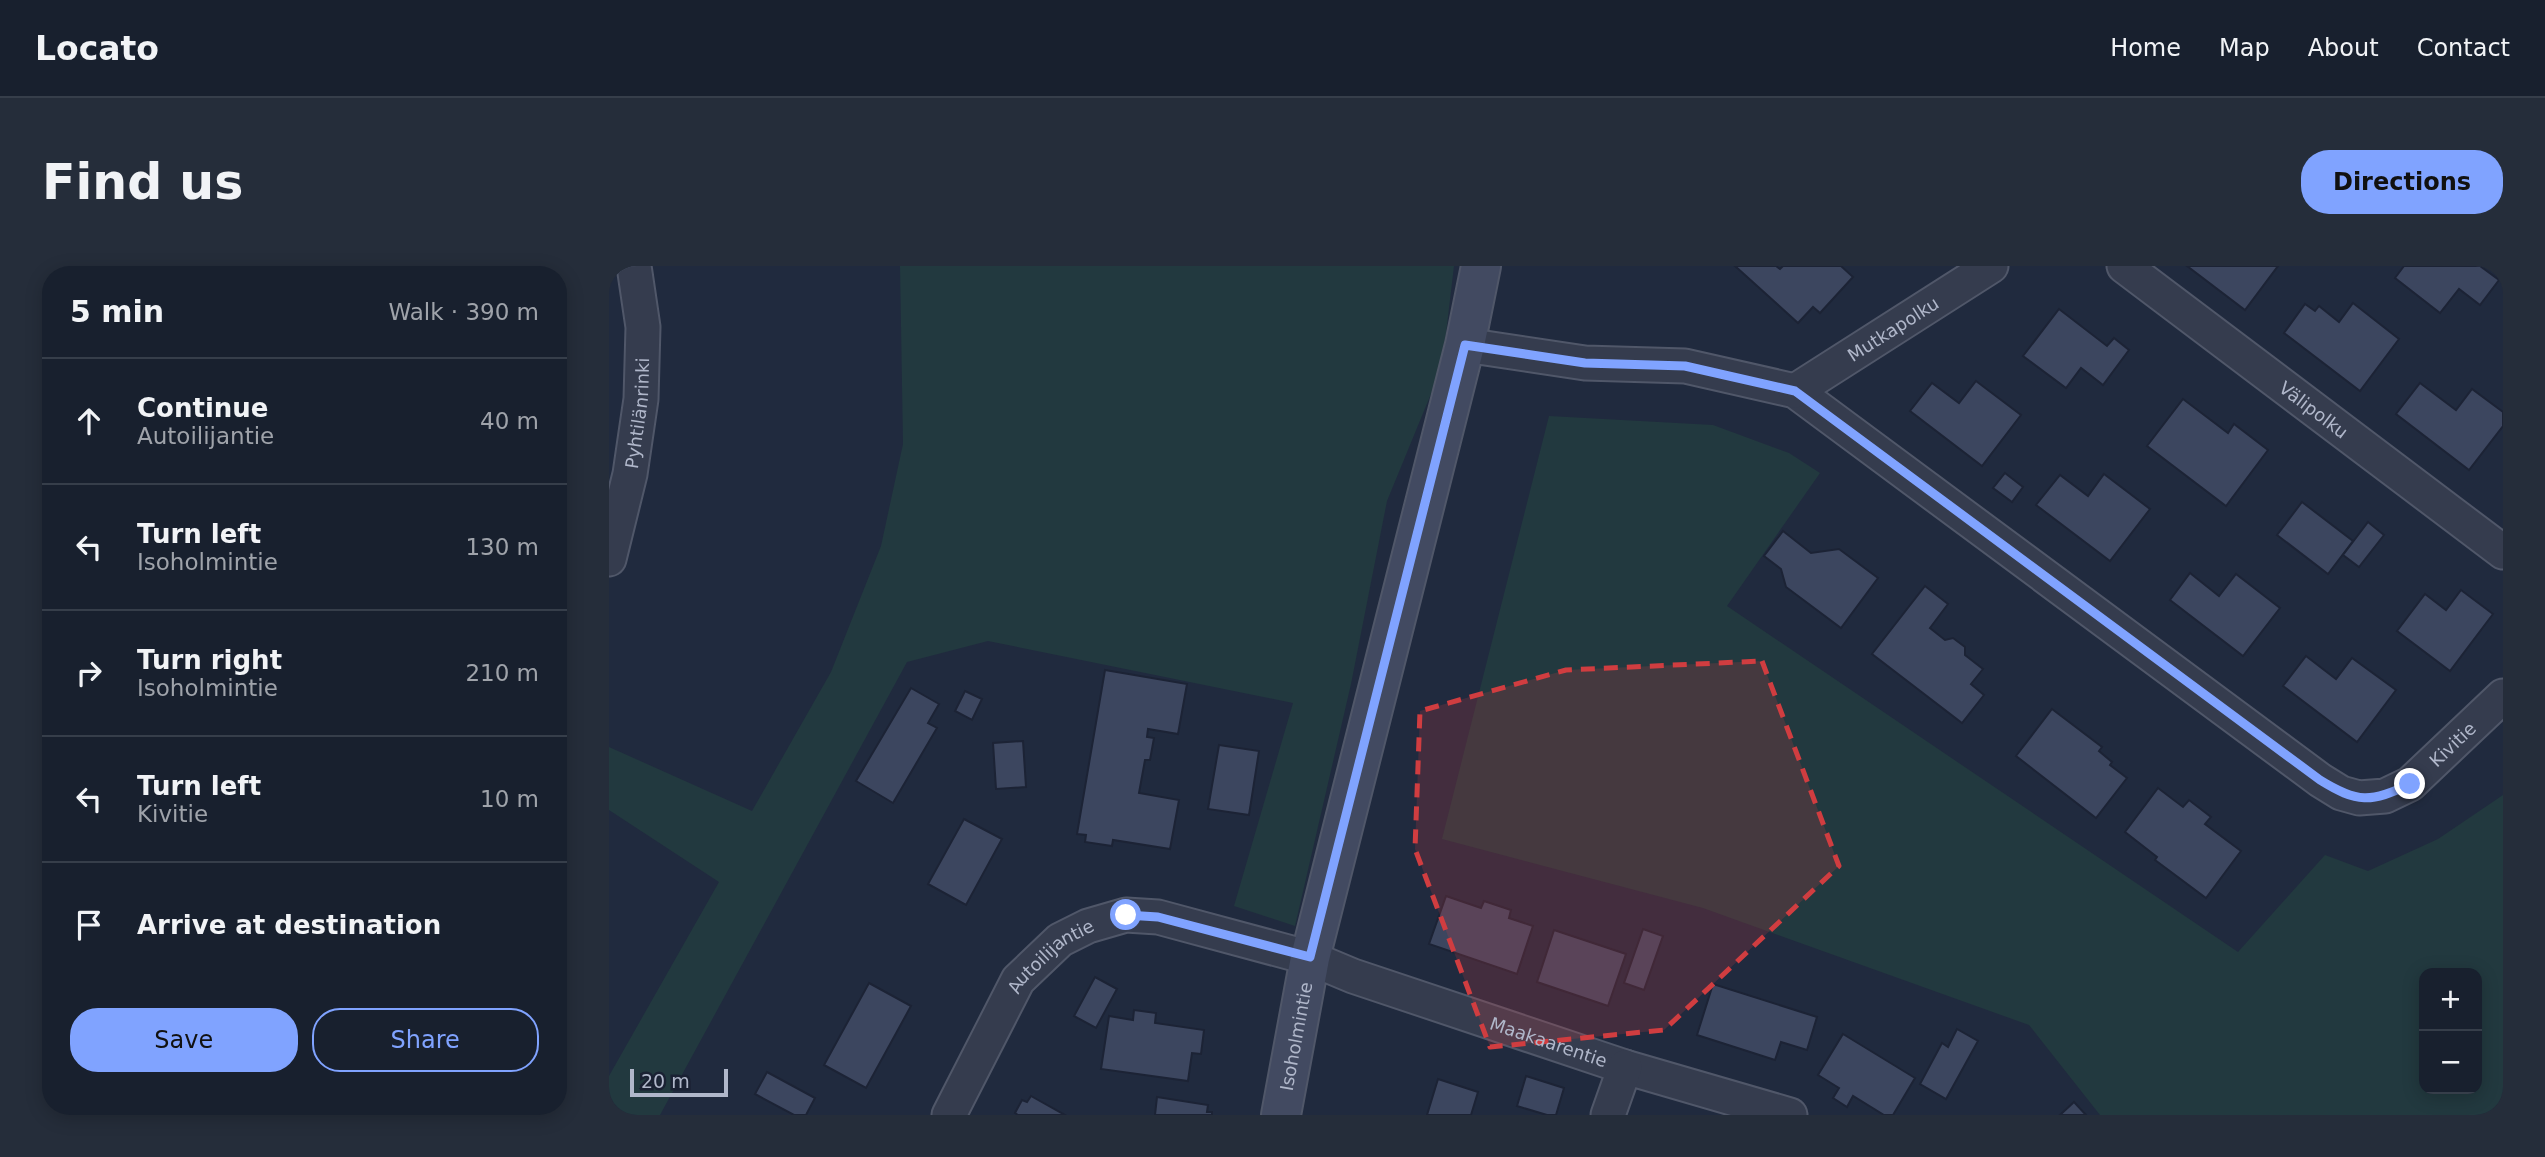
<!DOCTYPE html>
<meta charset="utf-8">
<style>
body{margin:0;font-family:"DejaVu Sans",sans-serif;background:#252d3a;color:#f1f3f6}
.controls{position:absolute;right:21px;bottom:21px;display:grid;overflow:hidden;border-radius:14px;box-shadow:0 4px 18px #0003}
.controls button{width:63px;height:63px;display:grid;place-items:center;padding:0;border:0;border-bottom:2px solid #363e4a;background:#18202e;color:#f1f3f6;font:35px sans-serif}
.scale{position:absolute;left:21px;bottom:18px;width:98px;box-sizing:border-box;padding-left:7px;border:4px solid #b0b7ca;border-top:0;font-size:19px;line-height:24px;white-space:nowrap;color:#b0b7ca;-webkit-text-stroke:5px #1a2133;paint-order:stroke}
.stop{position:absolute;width:21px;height:21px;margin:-16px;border:5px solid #80a3ff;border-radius:50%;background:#fff}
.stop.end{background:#80a3ff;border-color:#fff;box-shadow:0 2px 7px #0008}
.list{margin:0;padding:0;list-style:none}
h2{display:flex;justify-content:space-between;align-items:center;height:91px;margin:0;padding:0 28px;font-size:30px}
h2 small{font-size:23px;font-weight:400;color:#9fa3aa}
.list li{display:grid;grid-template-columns:46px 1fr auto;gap:21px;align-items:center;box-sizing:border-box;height:126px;padding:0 28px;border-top:2px solid #363e4a}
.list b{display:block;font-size:26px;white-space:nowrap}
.list p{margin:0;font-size:23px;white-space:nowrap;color:#9fa3aa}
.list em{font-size:23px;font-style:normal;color:#9fa3aa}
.actions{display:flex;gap:14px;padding:21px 28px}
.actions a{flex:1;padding:16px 0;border:2px solid #80a3ff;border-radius:28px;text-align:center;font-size:24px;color:#80a3ff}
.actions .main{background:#80a3ff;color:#111}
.icon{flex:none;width:38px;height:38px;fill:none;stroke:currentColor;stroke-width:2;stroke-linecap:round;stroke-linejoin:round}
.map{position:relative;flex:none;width:1894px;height:849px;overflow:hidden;border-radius:28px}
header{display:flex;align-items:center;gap:42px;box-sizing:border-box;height:98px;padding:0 35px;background:#18202e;border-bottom:2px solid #363e4a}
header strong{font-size:33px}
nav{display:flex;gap:38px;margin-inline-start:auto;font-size:24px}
.intro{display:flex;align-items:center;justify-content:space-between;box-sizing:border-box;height:168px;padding:0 42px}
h1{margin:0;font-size:49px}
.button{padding:18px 32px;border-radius:28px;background:#80a3ff;color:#111;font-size:24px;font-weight:700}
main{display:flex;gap:42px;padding:0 42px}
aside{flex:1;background:#18202e;border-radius:28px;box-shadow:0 4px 18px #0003}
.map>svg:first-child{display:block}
</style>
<header>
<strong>Locato</strong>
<nav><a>Home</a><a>Map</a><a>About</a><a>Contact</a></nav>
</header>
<div class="intro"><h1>Find us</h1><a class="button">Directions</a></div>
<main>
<aside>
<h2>5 min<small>Walk · 390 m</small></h2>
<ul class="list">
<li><svg class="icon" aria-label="ahead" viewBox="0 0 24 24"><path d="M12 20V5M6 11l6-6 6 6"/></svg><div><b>Continue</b><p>Autoilijantie</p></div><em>40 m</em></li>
<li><svg class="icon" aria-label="left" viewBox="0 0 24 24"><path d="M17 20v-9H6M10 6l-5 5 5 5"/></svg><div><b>Turn left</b><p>Isoholmintie</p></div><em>130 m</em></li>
<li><svg class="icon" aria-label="right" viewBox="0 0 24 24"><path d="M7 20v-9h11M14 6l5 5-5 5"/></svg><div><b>Turn right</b><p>Isoholmintie</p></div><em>210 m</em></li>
<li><svg class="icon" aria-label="left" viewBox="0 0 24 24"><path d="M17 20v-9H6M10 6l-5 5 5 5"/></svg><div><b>Turn left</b><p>Kivitie</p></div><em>10 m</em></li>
<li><svg class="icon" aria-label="arrive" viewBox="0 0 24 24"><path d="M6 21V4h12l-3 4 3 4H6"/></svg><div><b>Arrive at destination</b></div></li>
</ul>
<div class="actions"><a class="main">Save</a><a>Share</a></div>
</aside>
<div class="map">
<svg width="1894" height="849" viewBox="0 0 1894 849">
<rect width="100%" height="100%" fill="#202a3e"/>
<g fill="#22393f" fill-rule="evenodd">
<polygon points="291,0 845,0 833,101 778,235 742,418 686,660 625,640 684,437 379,375 298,396 51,849 0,849 0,810 110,616 0,544 0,481 143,545 222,406 272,280 294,178"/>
<path d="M940 150 1104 159 1180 187 1211 207 1118 340 1629 686 1716 589 1759 605 1829 573 1894 529V849H1491L1420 759 1094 642 833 573ZM1868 707V823H1815V707Z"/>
</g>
<g fill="#3c465f" stroke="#1c2335" stroke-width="2">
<polygon points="1126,0 1167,0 1171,3 1174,0 1232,0 1244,11 1211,47 1204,41 1189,57"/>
<polygon points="1578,0 1669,0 1636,44"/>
<polygon points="1795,0 1871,0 1890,14 1871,39 1850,23 1831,47 1786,12"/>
<polygon points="1744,37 1790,73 1751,125 1675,67 1696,38 1706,45 1710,40 1730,56"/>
<polygon points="1450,43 1498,80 1505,72 1520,84 1494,119 1472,102 1457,122 1414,90"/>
<polygon points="1367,115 1412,149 1373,200 1301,145 1323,117 1350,137"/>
<polygon points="1811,117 1847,144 1863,123 1894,146 1894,160 1860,204 1787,148"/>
<polygon points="1574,133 1619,167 1625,158 1659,184 1617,240 1538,180"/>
<polygon points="1396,207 1414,221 1403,236 1384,222"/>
<polygon points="1495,208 1541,243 1501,295 1427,239 1451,209 1479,230"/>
<polygon points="1693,236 1744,275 1719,308 1668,269"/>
<polygon points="1759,256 1775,269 1750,301 1734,289"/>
<polygon points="1174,265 1202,287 1230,283 1269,312 1232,362 1177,321 1172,303 1155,290"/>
<polygon points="1581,307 1610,330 1627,308 1671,342 1634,390 1561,334"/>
<polygon points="1316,320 1339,338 1321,362 1336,374 1344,372 1356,381 1356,389 1374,403 1362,418 1375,429 1353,457 1263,388"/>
<polygon points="1852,324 1884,348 1841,405 1788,365 1816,328 1837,344"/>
<polygon points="1697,390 1727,413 1743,392 1787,424 1748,476 1674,420"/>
<polygon points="496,404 578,418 569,468 539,463 538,471 545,472 541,494 536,494 530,527 570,534 561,583 504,574 503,580 476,576 477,569 468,568"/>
<polygon points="302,422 330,438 319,457 328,462 284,537 247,515"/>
<polygon points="356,425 373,433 363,454 346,445"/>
<polygon points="1443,443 1493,481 1490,485 1503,496 1501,499 1518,512 1487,552 1407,490"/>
<polygon points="414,475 417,521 387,523 384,477"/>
<polygon points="610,479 650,485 640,549 599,543"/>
<polygon points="1549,522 1574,541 1580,534 1602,551 1596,558 1632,585 1597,632 1546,594 1548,591 1516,566"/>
<polygon points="355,553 393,573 357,639 319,618"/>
<polygon points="837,630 872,642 875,635 902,644 900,652 924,660 908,708 820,678"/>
<polygon points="1034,663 1054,670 1035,724 1015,717"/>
<polygon points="945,664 1017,688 999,740 928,716"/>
<polygon points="486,711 508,723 487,762 465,750"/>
<polygon points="260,717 302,740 257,822 215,799"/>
<polygon points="1104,718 1208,751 1198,784 1172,776 1166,794 1088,769"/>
<polygon points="525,744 547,747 546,757 595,764 592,788 583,787 579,815 492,803 500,750 524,754"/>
<polygon points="1348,763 1369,775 1337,833 1311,818 1333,777 1339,781"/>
<polygon points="1234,768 1306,812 1284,849 1275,849 1244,830 1238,841 1224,832 1230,822 1209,809"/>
<polygon points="158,806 206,832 197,849 185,849 146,828"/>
<polygon points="917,810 955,822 947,849 938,849 908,840"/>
<polygon points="829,813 869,826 862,849 818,849"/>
<polygon points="422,830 456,849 409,849 406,847 413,834 418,836"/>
<polygon points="548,831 599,839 598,846 603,846 603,849 546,849"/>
<polygon points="1465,836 1477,849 1451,849"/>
</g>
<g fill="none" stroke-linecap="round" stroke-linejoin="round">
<g stroke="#505769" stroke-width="37">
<g id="street">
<path id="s1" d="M1515 0 1894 286"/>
<path id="s2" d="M856 79 976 97 1076 100 1186 125 1711 514 1732 527 1750 532 1776 530 1801 518 1894 430"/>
<path id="s3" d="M1186 125 1382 0"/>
<path id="s4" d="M0 293 21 208 32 133 34 61 25 0"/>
<path id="s5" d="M340 849 409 714 451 674 479 660 517 649 549 651 701 692 744 710 1016 801 1181 849"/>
<polyline points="999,849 1016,801"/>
</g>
</g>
<g stroke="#505769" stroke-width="42">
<g id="secondary">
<path id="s6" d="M672 849 701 692 856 79 872 0"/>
</g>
</g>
<use href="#street" stroke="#353c4e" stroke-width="33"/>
<use href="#secondary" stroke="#424a61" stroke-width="38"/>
</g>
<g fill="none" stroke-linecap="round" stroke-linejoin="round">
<path stroke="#80a3ff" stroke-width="9" d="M517 649 549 651 701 691 856 79 976 97 1076 100 1186 125 1711 514C1748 537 1762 537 1801 518"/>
</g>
<path fill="#d03d40" fill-opacity="0.2" stroke="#d03d40" stroke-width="5" stroke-dasharray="14 9" stroke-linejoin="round" d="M1153 395 1230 600 1055 764 881 781 806 583 811 445 957 404Z"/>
<g text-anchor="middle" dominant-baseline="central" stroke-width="7" stroke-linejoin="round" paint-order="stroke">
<g font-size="18" fill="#b0b7ca" stroke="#1a2133">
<text stroke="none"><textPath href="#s3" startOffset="116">Mutkapolku</textPath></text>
<text stroke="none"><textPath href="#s1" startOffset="238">Välipolku</textPath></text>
<text stroke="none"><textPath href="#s4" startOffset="149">Pyhtilänrinki</textPath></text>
<text stroke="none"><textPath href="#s2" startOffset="1143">Kivitie</textPath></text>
<text stroke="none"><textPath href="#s5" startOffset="192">Autoilijantie</textPath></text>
<text stroke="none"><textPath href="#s6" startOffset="80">Isoholmintie</textPath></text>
<text stroke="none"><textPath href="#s5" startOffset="723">Maakaarentie</textPath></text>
</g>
</g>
</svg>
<div class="controls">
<button>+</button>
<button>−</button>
</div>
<div class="scale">20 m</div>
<div class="stop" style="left:517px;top:649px"></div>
<div class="stop end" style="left:1801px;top:518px"></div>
</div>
</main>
